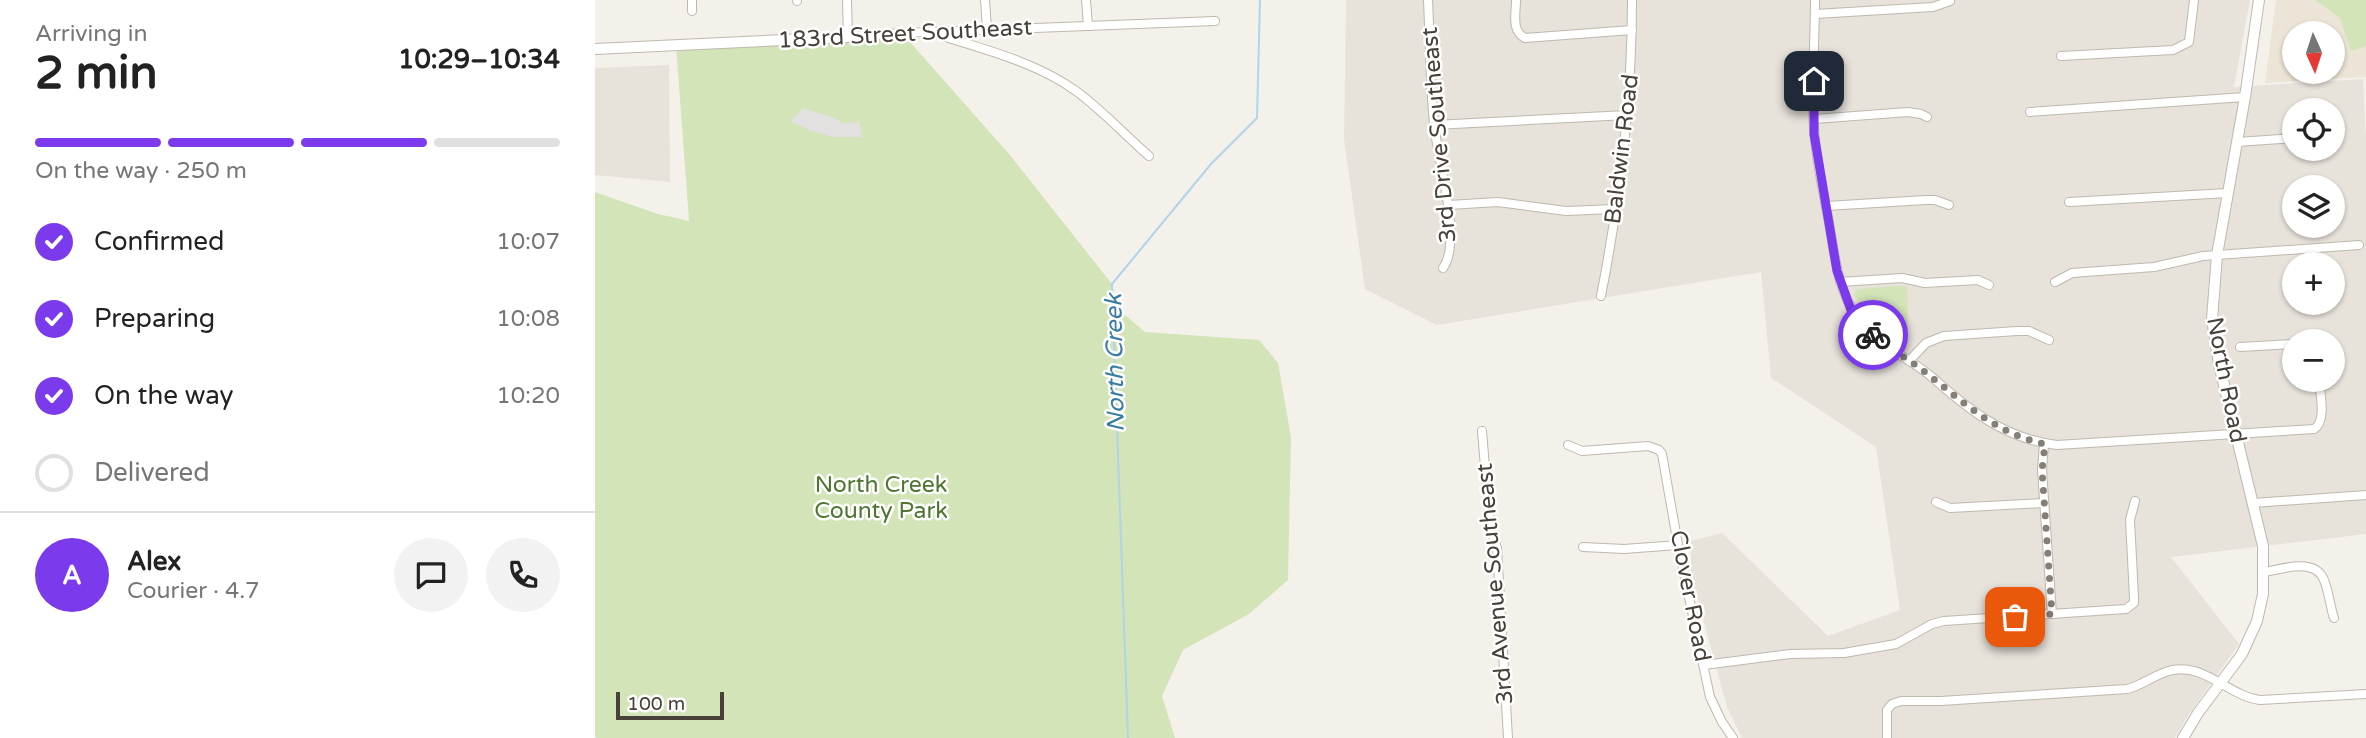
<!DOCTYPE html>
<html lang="en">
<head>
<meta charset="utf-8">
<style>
  body { margin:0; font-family:"Varela Round",sans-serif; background:#f2f2f2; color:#222; height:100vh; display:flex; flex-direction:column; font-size:26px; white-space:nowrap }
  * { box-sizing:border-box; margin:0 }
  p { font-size:23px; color:#767676 }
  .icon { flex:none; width:38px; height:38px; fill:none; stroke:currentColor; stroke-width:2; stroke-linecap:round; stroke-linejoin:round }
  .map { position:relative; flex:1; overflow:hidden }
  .sheet { display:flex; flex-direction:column; background:#fff; width:595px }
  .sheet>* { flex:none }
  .needle { width:46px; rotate:177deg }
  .fabs { position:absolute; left:1687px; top:21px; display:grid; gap:14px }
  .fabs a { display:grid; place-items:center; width:63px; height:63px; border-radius:50%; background:#fff; box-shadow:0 2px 5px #0004; font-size:35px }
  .scale { position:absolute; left:21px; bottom:18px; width:108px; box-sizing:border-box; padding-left:7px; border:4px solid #484139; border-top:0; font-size:19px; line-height:24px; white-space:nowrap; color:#484139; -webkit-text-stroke:5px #fff; paint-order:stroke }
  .pin { position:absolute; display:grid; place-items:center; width:60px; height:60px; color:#fff; margin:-30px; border-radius:14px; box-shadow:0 4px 10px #0006 }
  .courier { position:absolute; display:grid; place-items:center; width:70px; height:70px; margin:-35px; border:5px solid #7c3aed; border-radius:50%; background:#fff; color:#222; box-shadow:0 2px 9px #0007 }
  .overview em { font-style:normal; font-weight:700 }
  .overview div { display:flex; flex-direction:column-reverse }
  .overview { display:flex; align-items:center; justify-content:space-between; height:119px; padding:0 35px }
  h1 { font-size:46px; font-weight:700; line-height:52px }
  .bar { display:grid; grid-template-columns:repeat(4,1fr); gap:10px 7px; align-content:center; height:84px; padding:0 35px }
  .bar i { height:9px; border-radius:5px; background:#e0e0e0 }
  .bar .on { background:#7c3aed }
  .bar p { grid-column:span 4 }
  .line { display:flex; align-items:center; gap:18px; padding:0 35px; border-top:2px solid #e0e0e0 }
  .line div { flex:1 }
  .round { display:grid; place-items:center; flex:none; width:74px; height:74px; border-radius:37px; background:#f2f2f2 }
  ol { padding:0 35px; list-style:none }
  li { display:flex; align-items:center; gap:21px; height:77px }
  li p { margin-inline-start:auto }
  li .icon { padding:7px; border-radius:50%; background:#7c3aed; color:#fff; stroke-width:4 }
  li:last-child { color:#767676 }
  li i { width:38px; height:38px; border:4px solid #e0e0e0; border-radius:50% }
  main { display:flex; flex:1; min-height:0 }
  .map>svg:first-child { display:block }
  .residential { fill:#e7e2da; fill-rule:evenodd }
  .education { fill:#ece4d6; fill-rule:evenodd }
  .green { fill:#d3e4b8 }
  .parking { fill:#e3e1df }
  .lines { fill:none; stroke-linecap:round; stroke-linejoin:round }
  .stream { stroke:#aed5ea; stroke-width:2 }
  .minor-casing { stroke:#bfb8ae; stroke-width:10 }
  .tertiary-casing { stroke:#bfb8ae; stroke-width:12 }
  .minor { stroke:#fff; stroke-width:8 }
  .tertiary { stroke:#fff; stroke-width:10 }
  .done { stroke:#847f77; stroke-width:7; stroke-dasharray:0 12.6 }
  .route { stroke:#7c3aed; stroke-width:9 }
  .labels { text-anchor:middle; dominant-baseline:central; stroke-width:5; stroke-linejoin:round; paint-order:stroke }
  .street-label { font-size:23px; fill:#484139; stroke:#fff }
  .park-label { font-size:23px; fill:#4f7531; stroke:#fff }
  .water-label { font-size:24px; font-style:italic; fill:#3a7da2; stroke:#fff }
</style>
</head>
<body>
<main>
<section class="sheet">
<div class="overview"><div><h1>2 min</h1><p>Arriving in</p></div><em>10:29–10:34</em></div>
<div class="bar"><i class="on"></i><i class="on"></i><i class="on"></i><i></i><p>On the way · 250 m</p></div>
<ol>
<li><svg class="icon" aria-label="check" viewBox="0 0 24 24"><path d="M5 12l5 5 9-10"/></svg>Confirmed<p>10:07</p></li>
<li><svg class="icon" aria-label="check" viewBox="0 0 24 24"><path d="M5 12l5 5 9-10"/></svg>Preparing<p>10:08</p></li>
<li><svg class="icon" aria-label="check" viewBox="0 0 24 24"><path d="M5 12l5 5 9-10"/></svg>On the way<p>10:20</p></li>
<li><i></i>Delivered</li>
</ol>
<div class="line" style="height:126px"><b class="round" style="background:#7c3aed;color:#fff">A</b><div><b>Alex</b><p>Courier · 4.7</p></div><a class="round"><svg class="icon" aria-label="chat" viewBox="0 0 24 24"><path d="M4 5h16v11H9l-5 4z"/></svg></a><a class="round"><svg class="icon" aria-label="phone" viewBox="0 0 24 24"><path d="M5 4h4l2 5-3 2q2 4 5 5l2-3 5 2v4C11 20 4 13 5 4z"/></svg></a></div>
</section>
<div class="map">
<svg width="1771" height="738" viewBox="0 0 1771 738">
  <rect width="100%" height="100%" fill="#f4f1eb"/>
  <g class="residential">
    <path d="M751,0H1655L1639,87L1768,79L1771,140V534L1576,557L1644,644L1592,717L1580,738H1147L1132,707L1096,574V541L1127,533L1233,636L1305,610L1281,447L1176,378L1166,272L842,325L770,289L749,139ZM1699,110H1738V149H1699ZM1699,187H1738V226H1699ZM1699,264H1738V303H1699ZM1699,341H1738V380H1699Z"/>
    <path d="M74,65L75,182L0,175V68Z"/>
  </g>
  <path class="education" d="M1681,0H1771V77L1670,83ZM1699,33H1738V72H1699Z"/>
  <g class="green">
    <path d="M1720,0H1771V46L1756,51L1745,18Z"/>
    <path d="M307,33L414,154L517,284V304L550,332L664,340L683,363L696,437L693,580L654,614L588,650L567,696L580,738H2L0,737V192L63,214L94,221L81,45Z"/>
    <path d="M1305,286L1312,287L1313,329L1297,333L1283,324L1259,295L1262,289Z"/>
  </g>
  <path class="parking" d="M208,108L239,118L248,123L264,122L267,137H238L214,130L196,121Z"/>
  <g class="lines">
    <path class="stream" d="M533,738L517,284L616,164L662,118L665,0"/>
    <g class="minor-casing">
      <g id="minor">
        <path d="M202,0V1"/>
        <path d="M252,0L253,37L307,33L620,21"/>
        <path d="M390,0L392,29"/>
        <path d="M491,0L493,26"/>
        <path d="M833,0C835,41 835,83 839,124C842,157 868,241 848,268"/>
        <path d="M921,0C921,14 916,31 930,38L1037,30"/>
        <path d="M1220,0C1220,42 1216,86 1219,128C1221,161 1229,195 1235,228C1240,260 1244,292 1263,319C1281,345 1314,357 1338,378C1375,411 1411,439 1462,445L1719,429C1732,421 1725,394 1724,380"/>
        <path d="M97,11V0"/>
        <path d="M1220,14L1338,7L1355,1"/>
        <path d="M341,34C388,49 441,62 481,91C507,110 530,135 554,156"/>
        <path d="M1466,56L1578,50L1594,42L1599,0"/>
        <path d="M1435,112L1650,97"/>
        <path d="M1219,119L1313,112L1326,114L1332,117"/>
        <path d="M839,125L1032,115"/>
        <path d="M1642,142L1699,138"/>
        <path d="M1474,202L1633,193"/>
        <path d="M854,205L903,202L971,211L1020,209"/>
        <path d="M1231,206L1331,200H1340L1354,205"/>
        <path d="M1245,282L1307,278L1330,283L1383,280L1394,285"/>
        <path d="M1460,282L1477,273L1559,267L1608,256L1764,245"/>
        <path d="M1006,296C1025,199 1037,99 1037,0"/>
        <path d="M1645,347L1699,344"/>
        <path d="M1314,361L1331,343L1349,336L1422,331H1434L1454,340"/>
        <path d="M887,431L895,527L902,548L913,738"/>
        <path d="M1449,444L1447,470L1457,614"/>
        <path d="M973,445L987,451L1053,446L1064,450L1067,454L1083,545L1115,697L1127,722L1138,738"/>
        <path d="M1341,502L1355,508L1449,503"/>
        <path d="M1658,503L1771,495"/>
        <path d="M988,547L1029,549L1083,545"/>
        <path d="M1670,572C1686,569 1716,559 1727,576C1733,585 1735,607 1739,618"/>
        <path d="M1109,665L1195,654L1249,653L1301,644L1337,624L1349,621L1531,609L1539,603V597L1535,520L1540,501"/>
        <path d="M1292,738V710L1297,704L1306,701H1346L1532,689C1549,685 1561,673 1578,670C1611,664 1634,696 1665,700L1771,694"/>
      </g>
    </g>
    <g class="tertiary-casing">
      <g id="tertiary">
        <path d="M0,49L253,37"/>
        <path d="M1588,738L1603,713L1647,654L1662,621L1668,594V546L1624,364L1617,319L1622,255L1650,97L1664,0"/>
      </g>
    </g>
    <use href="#minor" class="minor"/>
    <use href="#tertiary" class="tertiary"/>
  </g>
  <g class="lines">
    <path class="done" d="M1278,335C1296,350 1317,361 1335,376C1372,405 1402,434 1450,444L1447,470L1457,614L1420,617"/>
    <path class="route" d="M1219,81V134L1242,271L1256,310L1272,330L1278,335"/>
  </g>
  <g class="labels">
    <g class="street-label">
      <text transform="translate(310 34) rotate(-3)">183rd Street Southeast</text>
      <text transform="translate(844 135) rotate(-95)">3rd Drive Southeast</text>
      <text transform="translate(1027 149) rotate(-83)">Baldwin Road</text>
      <text transform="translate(1631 380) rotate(79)">North Road</text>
      <text transform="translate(900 584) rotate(-95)">3rd Avenue Southeast</text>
      <text transform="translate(1095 596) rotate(79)">Clover Road</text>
    </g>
    <g class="park-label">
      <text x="286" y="485">North Creek<tspan x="286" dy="26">County Park</tspan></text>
    </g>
    <g class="water-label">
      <text transform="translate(520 363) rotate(-91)">North Creek</text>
    </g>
  </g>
</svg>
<div class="fabs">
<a><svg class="needle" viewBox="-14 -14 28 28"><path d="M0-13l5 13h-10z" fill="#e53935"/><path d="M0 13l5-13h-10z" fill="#767676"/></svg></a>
<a><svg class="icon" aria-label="locate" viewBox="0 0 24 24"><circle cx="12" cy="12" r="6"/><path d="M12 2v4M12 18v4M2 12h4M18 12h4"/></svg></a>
<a><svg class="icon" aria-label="layers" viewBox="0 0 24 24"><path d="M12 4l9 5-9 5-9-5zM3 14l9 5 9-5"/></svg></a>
<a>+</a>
<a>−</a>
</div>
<div class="scale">100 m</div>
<div class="pin" style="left:1420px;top:617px;background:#ea580c"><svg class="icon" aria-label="bag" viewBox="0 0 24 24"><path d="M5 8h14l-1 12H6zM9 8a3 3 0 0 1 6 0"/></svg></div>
<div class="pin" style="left:1219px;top:81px;background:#1f2937"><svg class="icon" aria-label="home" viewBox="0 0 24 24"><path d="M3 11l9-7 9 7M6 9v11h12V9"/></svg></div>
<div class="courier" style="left:1278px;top:335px"><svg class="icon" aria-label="bike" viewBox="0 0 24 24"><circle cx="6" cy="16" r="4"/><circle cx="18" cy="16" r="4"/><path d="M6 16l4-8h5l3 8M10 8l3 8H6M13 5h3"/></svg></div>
</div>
</main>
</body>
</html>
